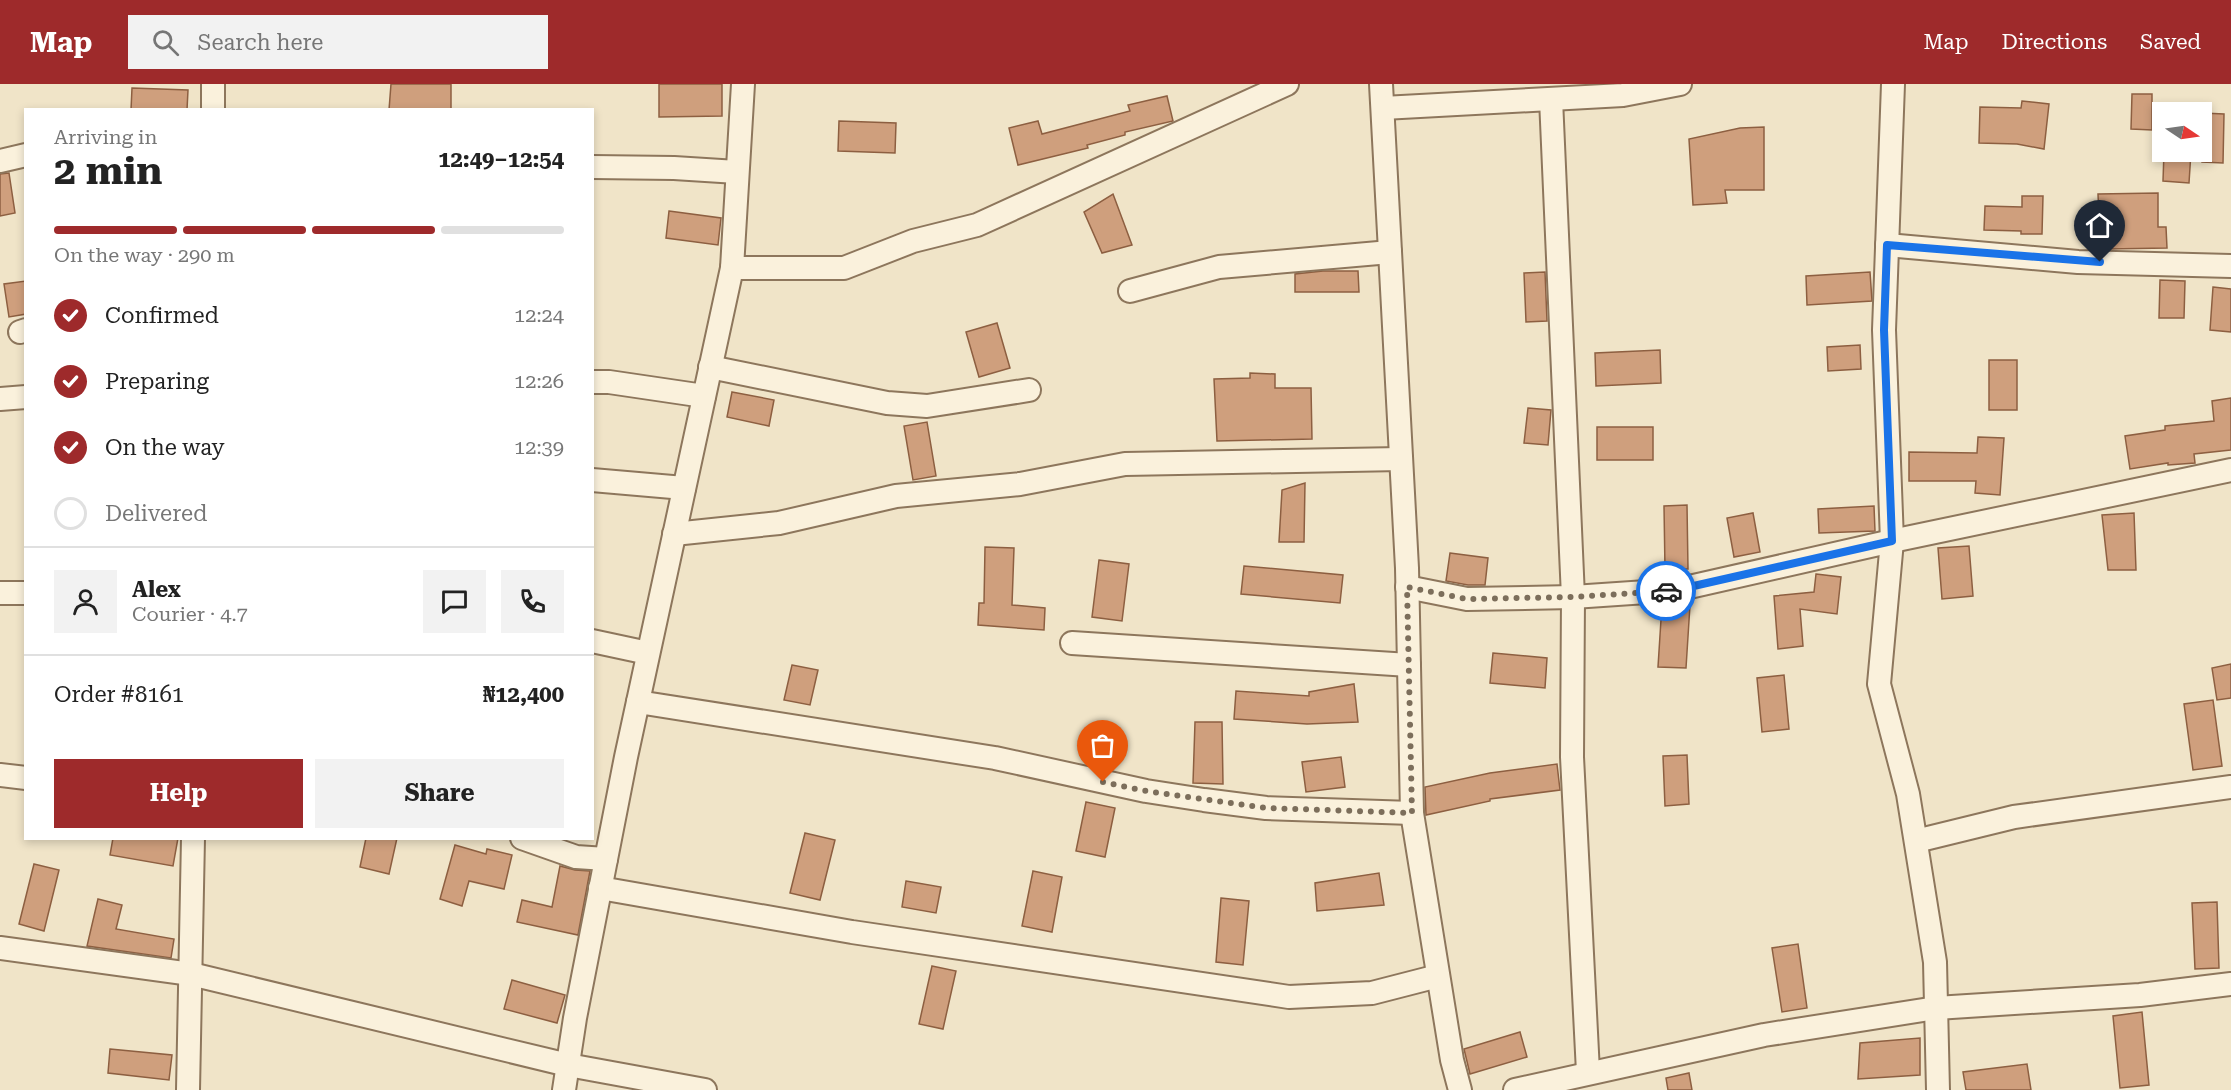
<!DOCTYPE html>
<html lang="en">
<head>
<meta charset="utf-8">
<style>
  body { margin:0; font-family:"Roboto Serif",serif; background:#f2f2f2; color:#222; height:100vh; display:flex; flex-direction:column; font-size:22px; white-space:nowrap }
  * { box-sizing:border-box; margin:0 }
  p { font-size:20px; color:#767676 }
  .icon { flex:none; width:33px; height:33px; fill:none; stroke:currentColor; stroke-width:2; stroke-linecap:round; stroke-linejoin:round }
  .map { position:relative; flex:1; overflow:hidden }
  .sheet { position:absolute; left:24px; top:24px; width:570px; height:732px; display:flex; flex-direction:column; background:#fff; border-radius:0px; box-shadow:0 3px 9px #0003 }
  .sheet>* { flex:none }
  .needle { width:39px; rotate:103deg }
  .buttons { position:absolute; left:2152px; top:18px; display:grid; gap:12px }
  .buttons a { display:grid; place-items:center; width:60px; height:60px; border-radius:0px; background:#fff; box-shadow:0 3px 9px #0003; font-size:30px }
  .pin { position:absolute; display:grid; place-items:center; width:51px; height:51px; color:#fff; margin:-62px -26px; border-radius:50% 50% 50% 0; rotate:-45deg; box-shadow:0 0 6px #0007 }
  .pin .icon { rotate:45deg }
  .courier { position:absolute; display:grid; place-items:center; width:60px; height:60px; margin:-30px; border:4px solid #1a73e8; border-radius:50%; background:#fff; color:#222; box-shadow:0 2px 8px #0007 }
  .head em { font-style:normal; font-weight:700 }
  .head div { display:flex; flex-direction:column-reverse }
  .head { display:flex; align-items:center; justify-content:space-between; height:102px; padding:0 30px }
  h1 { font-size:39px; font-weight:700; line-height:45px }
  .bar { display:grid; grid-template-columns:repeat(4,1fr); gap:9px 6px; align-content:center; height:72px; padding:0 30px }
  .bar i { height:8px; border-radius:4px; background:#e0e0e0 }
  .bar .selected { background:#9e2a2b }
  .bar p { grid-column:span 4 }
  .line { display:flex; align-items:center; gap:15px; padding:0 30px; border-top:2px solid #e0e0e0 }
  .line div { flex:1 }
  .round { display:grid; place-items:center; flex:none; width:63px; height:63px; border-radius:0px; background:#f2f2f2 }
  ol { padding:0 30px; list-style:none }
  li { display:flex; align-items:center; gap:18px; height:66px }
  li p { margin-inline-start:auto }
  li .icon { padding:6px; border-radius:50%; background:#9e2a2b; color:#fff; stroke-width:4 }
  li:last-child { color:#767676 }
  li i { width:33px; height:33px; border:3px solid #e0e0e0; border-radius:50% }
  .button { display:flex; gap:12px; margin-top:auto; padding:12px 30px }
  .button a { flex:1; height:69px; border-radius:0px; background:#9e2a2b; color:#fff; font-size:24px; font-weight:700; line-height:69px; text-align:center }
  .button a+a { background:#f2f2f2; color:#222 }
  header { display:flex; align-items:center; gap:36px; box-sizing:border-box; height:84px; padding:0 30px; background:#9e2a2b; color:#fff }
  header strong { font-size:28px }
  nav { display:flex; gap:33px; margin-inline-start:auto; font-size:21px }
  .search { width:420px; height:54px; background:#f2f2f2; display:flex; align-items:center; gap:15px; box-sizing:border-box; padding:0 21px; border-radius:0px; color:#767676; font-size:22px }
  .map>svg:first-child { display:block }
  .building { fill:#cf9f7d; stroke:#8d5f41; stroke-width:1.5 }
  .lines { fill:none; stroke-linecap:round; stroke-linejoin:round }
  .minor-casing { stroke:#8d765c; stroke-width:26 }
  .minor { stroke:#faf1dc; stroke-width:22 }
  .done { stroke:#7c6e5b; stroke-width:6; stroke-dasharray:0 10.8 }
  .route { stroke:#1a73e8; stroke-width:8 }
</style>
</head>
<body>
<header>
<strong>Map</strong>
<div class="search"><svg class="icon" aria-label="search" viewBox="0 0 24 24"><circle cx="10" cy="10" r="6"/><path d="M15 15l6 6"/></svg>Search here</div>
<nav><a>Map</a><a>Directions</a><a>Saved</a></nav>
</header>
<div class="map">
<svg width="2231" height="1006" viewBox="0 0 2231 1006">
  <rect width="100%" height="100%" fill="#f0e4c8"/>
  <g class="building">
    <path d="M391,0H451V26H389Z"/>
    <path d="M659,0H722V32L659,33Z"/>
    <path d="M132,4L188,6L187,26H131Z"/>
    <path d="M2132,10H2152V46L2131,45Z"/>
    <path d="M1167,12L1173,37L1125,48V51L1087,61L1088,64L1018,81L1009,44L1038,37L1042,50L1130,27L1128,21Z"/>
    <path d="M2022,17L2049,20L2044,65L2017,60L1979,59L1980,23L2021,24Z"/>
    <path d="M2202,29L2224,30L2223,79L2202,78Z"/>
    <path d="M839,37L896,39L895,69L838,67Z"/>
    <path d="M1764,43V106H1725L1727,119L1693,121L1689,55L1740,44Z"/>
    <path d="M2164,68H2191L2189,99L2163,97Z"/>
    <path d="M9,89L15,129L0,132V90Z"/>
    <path d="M2158,109V143H2166L2167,164L2108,165L2106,133H2099L2098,110Z"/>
    <path d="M1113,110L1132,161L1102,169L1084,128Z"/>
    <path d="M2022,112H2043L2042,150H2021V147L1984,146L1985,122L2022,123Z"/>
    <path d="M669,127L721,134L718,161L666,154Z"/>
    <path d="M1323,187H1358L1359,208H1295V190Z"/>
    <path d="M1545,188L1547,237L1526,238L1524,189Z"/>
    <path d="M1870,188L1872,217L1807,221L1806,192Z"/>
    <path d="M2160,196L2185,197L2184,234H2159Z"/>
    <path d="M26,197V230L9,233L4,200Z"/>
    <path d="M2213,203L2231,205V248L2210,246Z"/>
    <path d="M997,239L1010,284L979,293L966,248Z"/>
    <path d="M1860,261L1861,285L1828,287L1827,263Z"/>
    <path d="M1660,266L1661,299L1596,302L1595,269Z"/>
    <rect x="1989" y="276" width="28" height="50"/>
    <path d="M1250,289L1275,290V304H1311L1312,355L1217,357L1214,295L1250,294Z"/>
    <path d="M732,308L774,316L769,342L727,333Z"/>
    <path d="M2231,314V366L2194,370L2195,379L2168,381V379L2130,385L2125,352L2165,346V342L2214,337L2212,317Z"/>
    <path d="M1528,324L1551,326L1548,361L1524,359Z"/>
    <path d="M927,338L936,392L913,396L904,342Z"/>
    <rect x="1597" y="343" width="56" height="33"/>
    <path d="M1978,353L2004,354L2000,411L1975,409L1976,397H1909V368L1977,369Z"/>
    <path d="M1305,399L1304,458H1279L1282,406Z"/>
    <path d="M1687,421L1688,485H1665L1664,422Z"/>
    <path d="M1874,422L1875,447L1819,449L1818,425Z"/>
    <path d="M1753,429L1760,468L1734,473L1727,434Z"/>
    <path d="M2134,429L2136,486H2108L2102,431Z"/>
    <path d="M1969,462L1973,512L1942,515L1938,464Z"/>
    <path d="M985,463L1014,464L1012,521L1045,524L1044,546L978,541L979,519H984Z"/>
    <path d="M1450,469L1488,474L1485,501H1468L1446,497Z"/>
    <path d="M1099,476L1129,480L1122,537L1092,533Z"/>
    <path d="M1244,482L1343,491L1340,519L1241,510Z"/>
    <path d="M1816,490L1841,493L1837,530L1800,525L1803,562L1778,565L1774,512L1814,508Z"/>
    <path d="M1662,520L1690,521L1686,584L1658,583Z"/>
    <path d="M1493,569L1547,574L1545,604L1490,599Z"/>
    <path d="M2231,580V614L2217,616L2212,584Z"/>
    <path d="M792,581L818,586L810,621L784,616Z"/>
    <path d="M1784,591L1789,645L1762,648L1757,594Z"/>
    <path d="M1354,600L1358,638L1307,640L1234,635L1236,607L1309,612V608Z"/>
    <path d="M2213,616L2222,682L2193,686L2184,620Z"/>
    <path d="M1195,638H1222L1223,700L1193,699Z"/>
    <path d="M1687,671L1689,720L1665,722L1663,672Z"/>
    <path d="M1341,673L1345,703L1306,708L1302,678Z"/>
    <path d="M1557,680L1560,706L1490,715V717L1426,731L1425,703L1490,689Z"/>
    <path d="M1086,718L1115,724L1105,773L1076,767Z"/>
    <path d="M805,749L835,756L820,816L790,809Z"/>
    <path d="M113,754H178L173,782L110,771Z"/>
    <path d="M366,754H397L389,790L360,783Z"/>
    <path d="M455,761L486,770L487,765L512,771L504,805L469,797L462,822L440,815Z"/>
    <path d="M34,780L59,786L44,847L19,840Z"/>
    <path d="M560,782L575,786L590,787L578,851L517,838L522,816L552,823Z"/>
    <path d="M1033,787L1062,793L1052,848L1022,842Z"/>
    <path d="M1379,789L1384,821L1317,827L1315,799Z"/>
    <path d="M906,797L941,803L936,829L902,823Z"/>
    <path d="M1221,814L1249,817L1243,881L1216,878Z"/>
    <path d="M98,815L122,821L116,845L174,855L171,874L87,862Z"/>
    <path d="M2217,818L2219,884L2195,885L2192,819Z"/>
    <path d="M1798,860L1807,924L1782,928L1772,864Z"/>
    <path d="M932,882L956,887L943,945L919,940Z"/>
    <path d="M512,896L565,911L557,939L504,925Z"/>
    <path d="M2142,928L2149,1001L2120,1004L2113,932Z"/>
    <path d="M1520,948L1527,973L1470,990L1464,965Z"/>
    <path d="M1920,954V991L1858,995L1860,959Z"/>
    <path d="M110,965L172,971L169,996L108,989Z"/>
    <path d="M2027,980L2031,1006H1966L1963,988Z"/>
    <path d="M1689,989L1692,1006H1668L1666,994Z"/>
  </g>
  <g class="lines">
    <g class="minor-casing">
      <g id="minor">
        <path d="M213,0V26"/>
        <path d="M1381,0L1407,484L1412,729L1452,976L1460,1006"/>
        <path d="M1893,0L1884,246L1892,457L1879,600L1908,710L1935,878L1938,1006"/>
        <path d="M1551,15L1573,513L1572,673L1588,988"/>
        <path d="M1383,24L1623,11L1680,0"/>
        <path d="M0,77L26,71"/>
        <path d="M592,83L674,84L737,88"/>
        <path d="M1887,161L2078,178L2231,182"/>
        <path d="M732,184H844L913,157L977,141L1287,0"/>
        <path d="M1130,207L1219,183L1390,168"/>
        <path d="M20,248L26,246"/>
        <path d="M710,283L887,319L927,322L1029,306"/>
        <path d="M592,298H609L704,312"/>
        <path d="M0,315L26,313"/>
        <path d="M592,396L684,404"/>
        <path d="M674,450L779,439L896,412L1020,400L1125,380L1401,375"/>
        <path d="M1407,503L1467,515L1573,513L1676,506L1892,457L2231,386"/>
        <path d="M0,509H26"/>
        <path d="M592,557L648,569"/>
        <path d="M1072,559L1409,581"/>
        <path d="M638,618L995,674L1146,707L1204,716L1266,724L1412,729"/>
        <path d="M0,691L26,694"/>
        <path d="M522,754L576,773L606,775"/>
        <path d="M1916,757L2014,733L2231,703"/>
        <path d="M600,804L852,848L1289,913L1372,909L1438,892"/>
        <path d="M0,864L191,890L568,981L705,1006"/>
        <path d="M188,1006L193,754"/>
        <path d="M564,1006L575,934L626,673L732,184L743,0"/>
        <path d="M1515,1006L1764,951L1936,924L2140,911L2231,900"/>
      </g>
    </g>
    <use href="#minor" class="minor"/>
  </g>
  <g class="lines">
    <path class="done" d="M1103,698L1146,707L1266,724L1412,729L1407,503L1467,515L1573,513L1666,507"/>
    <path class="route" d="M1666,507L1676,506L1892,457L1884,246L1887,161L2100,178"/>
  </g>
</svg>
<div class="buttons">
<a><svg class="needle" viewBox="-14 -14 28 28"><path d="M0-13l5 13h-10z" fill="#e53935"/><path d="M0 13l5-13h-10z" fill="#767676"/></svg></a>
</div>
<div class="pin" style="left:1103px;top:698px;background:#ea580c"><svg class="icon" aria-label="bag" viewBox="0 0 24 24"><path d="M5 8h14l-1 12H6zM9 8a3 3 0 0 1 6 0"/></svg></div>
<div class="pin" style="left:2100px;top:178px;background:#1f2937"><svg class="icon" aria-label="home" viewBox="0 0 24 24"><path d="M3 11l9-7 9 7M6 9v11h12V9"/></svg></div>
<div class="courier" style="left:1666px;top:507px"><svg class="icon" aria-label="car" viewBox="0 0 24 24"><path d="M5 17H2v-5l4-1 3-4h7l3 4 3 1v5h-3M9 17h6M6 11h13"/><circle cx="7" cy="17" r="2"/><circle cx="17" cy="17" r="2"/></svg></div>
<section class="sheet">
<div class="head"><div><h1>2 min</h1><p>Arriving in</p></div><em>12:49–12:54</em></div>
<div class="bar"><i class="selected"></i><i class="selected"></i><i class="selected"></i><i></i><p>On the way · 290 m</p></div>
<ol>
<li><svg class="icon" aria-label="check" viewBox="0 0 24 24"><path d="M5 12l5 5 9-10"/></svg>Confirmed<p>12:24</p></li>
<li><svg class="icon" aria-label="check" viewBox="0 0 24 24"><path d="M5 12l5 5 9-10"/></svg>Preparing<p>12:26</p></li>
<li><svg class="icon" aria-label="check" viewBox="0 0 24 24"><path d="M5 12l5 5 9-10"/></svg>On the way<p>12:39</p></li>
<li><i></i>Delivered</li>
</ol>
<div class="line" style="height:108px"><a class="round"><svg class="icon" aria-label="person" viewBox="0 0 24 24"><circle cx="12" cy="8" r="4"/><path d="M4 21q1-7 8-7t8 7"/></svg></a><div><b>Alex</b><p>Courier · 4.7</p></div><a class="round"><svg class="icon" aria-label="chat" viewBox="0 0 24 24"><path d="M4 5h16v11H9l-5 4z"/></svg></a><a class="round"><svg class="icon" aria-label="phone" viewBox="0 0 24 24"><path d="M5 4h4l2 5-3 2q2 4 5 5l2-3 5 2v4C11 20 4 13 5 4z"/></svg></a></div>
<div class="line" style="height:78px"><div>Order #8161</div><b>₦12,400</b></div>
<div class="button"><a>Help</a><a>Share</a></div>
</section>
</div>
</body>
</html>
